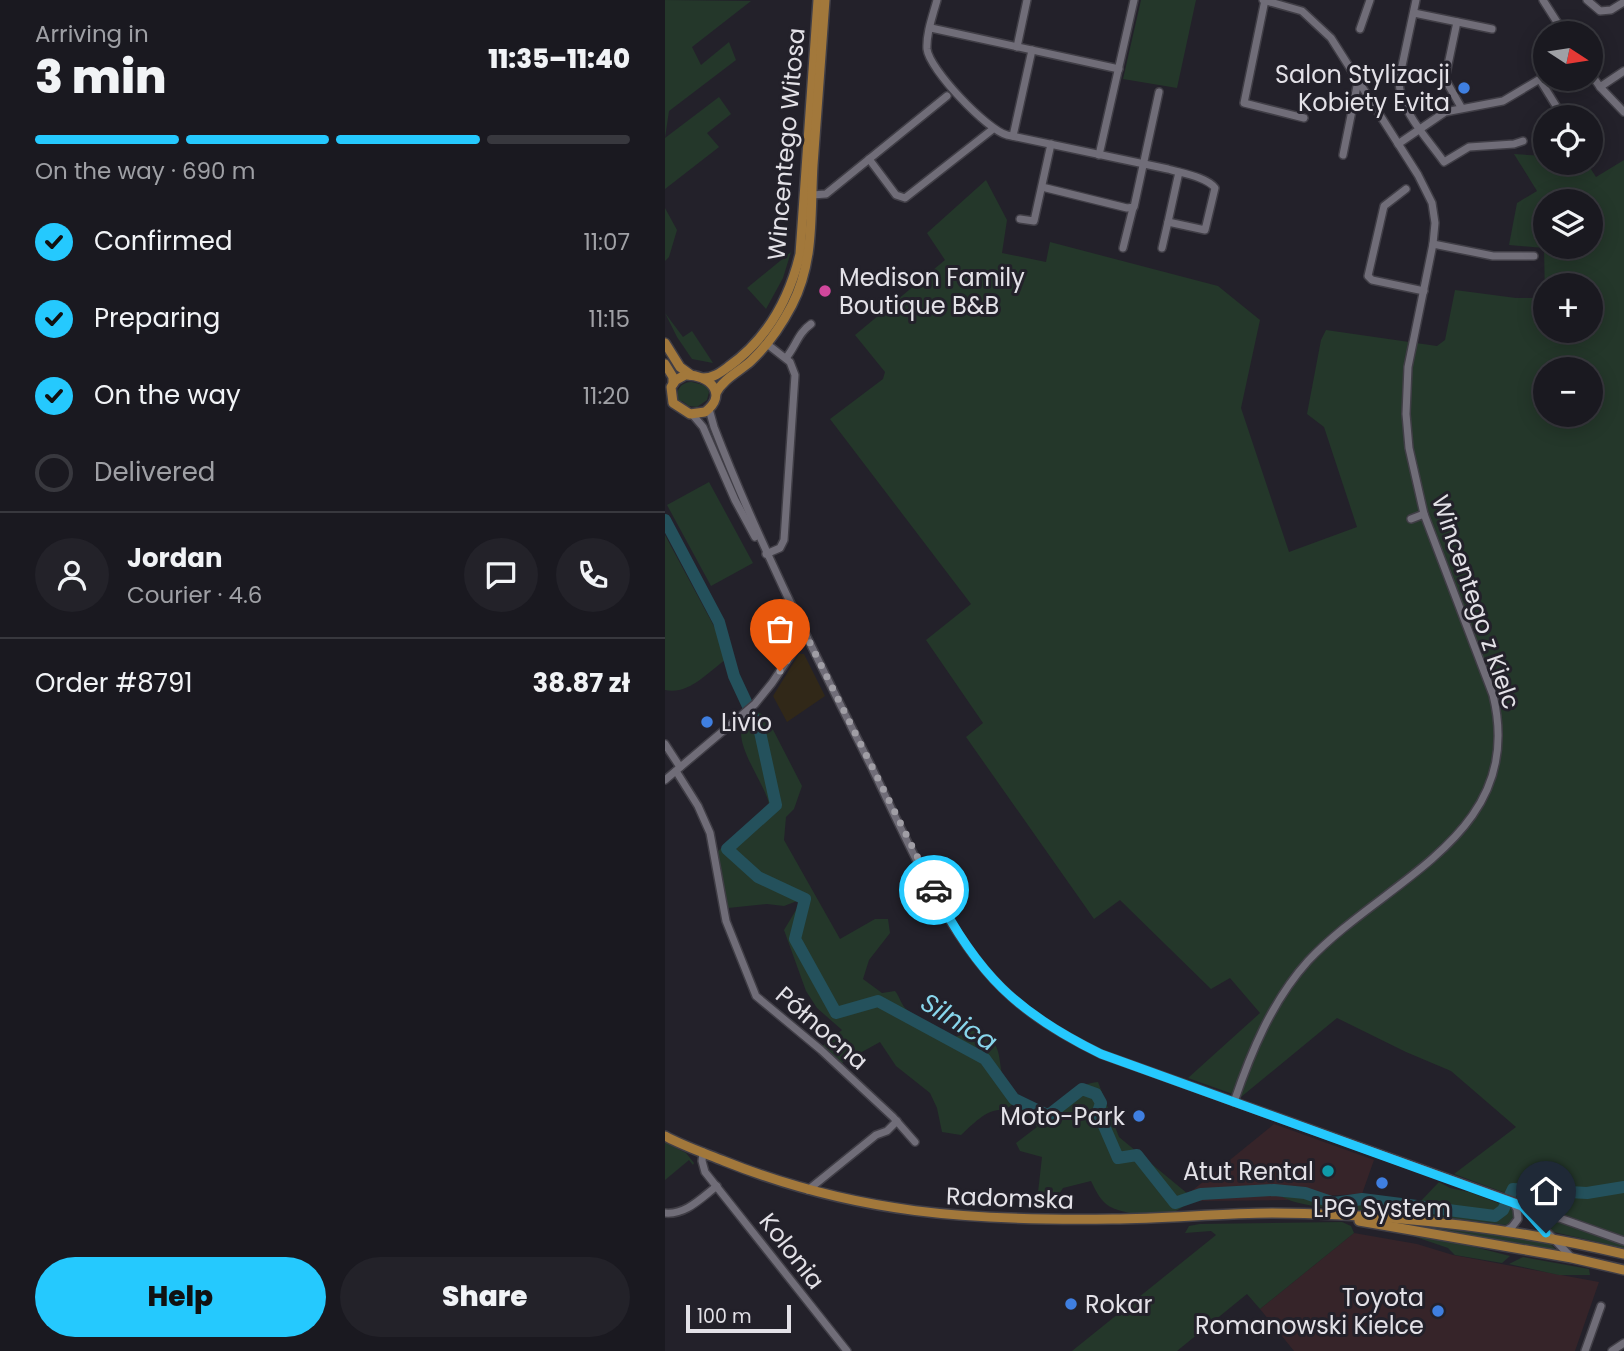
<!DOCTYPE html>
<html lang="en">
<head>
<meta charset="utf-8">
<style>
  body { margin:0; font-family:Poppins,sans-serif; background:#232229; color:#f1f3f6; height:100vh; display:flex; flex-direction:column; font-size:26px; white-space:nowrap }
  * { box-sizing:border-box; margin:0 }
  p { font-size:23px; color:#9fa0a5 }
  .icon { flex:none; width:38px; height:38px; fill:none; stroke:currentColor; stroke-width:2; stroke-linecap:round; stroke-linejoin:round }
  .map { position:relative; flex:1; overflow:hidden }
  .drawer { display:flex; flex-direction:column; background:#1a1920; width:665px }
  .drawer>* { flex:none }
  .needle { width:46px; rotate:102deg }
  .tools { position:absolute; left:868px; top:21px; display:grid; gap:14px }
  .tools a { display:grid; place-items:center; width:70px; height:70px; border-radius:50%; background:#1a1920; box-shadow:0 4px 18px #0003,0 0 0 2px #38383e; font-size:35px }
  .scale { position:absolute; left:21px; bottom:18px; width:105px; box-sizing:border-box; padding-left:7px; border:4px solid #e3e1e7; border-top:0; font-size:19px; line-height:24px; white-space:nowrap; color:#e3e1e7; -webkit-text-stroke:5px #23212a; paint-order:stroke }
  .pin { position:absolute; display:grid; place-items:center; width:60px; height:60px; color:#fff; margin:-72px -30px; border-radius:50% 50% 50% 0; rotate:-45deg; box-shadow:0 0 7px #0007 }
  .pin .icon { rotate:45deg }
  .courier { position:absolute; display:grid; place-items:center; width:70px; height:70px; margin:-35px; border:5px solid #25c9fe; border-radius:50%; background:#fff; color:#222; box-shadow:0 2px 9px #0007 }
  .head em { font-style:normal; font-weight:800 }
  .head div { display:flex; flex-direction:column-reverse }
  .head { display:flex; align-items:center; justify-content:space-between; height:119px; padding:0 35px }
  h1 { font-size:46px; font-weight:800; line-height:52px }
  .bar { display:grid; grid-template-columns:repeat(4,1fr); gap:10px 7px; align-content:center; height:84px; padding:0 35px }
  .bar i { height:9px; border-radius:5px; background:#38383e }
  .bar .on { background:#25c9fe }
  .bar p { grid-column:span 4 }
  .line { display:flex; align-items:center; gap:18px; padding:0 35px; border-top:2px solid #38383e }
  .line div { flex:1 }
  .round { display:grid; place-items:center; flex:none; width:74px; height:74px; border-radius:37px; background:#232229 }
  ol { padding:0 35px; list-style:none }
  li { display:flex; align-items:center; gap:21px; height:77px }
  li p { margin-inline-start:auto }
  li .icon { padding:7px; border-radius:50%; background:#25c9fe; color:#111; stroke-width:4 }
  li:last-child { color:#9fa0a5 }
  li i { width:38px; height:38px; border:4px solid #38383e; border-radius:50% }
  .cta { display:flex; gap:14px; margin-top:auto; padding:14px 35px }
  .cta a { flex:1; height:80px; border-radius:42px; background:#25c9fe; color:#111; font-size:28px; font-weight:800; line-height:80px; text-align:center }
  .cta a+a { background:#232229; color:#f1f3f6 }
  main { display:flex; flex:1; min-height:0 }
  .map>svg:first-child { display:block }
  .commercial { fill:#362429 }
  .education { fill:#312818 }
  .green { fill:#24372a; fill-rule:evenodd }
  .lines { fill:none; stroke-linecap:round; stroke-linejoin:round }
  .river { stroke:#24515c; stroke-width:12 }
  .minor-casing { stroke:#403e46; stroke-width:10 }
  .major-casing { stroke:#403e46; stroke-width:12 }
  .minor { stroke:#706d78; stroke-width:7 }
  .major { stroke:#a2783b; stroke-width:9 }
  .done { stroke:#a09ea5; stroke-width:7; stroke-dasharray:0 12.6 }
  .route { stroke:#25c9fe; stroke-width:9 }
  .shop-dot { fill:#3f7fe0; stroke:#23212a; stroke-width:2.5 }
  .hotel-dot { fill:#d1479c; stroke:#23212a; stroke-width:2.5 }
  .culture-dot { fill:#0f9aa8; stroke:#23212a; stroke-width:2.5 }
  .labels { text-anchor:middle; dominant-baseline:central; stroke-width:6; stroke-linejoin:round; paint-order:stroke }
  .poi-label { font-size:24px; fill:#e3e1e7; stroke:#23212a; text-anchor:end }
  .street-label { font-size:24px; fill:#e3e1e7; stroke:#23212a }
  .water-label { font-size:26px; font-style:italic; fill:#88d6ec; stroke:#23212a }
</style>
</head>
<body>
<main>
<section class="drawer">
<div class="head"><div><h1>3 min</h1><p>Arriving in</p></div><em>11:35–11:40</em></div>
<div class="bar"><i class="on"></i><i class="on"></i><i class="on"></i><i></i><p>On the way · 690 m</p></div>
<ol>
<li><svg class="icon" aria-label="check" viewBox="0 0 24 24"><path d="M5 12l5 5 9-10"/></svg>Confirmed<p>11:07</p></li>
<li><svg class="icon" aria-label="check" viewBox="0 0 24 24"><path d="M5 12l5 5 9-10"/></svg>Preparing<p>11:15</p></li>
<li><svg class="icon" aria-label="check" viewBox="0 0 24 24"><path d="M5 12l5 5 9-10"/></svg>On the way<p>11:20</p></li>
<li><i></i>Delivered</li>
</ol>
<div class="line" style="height:126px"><a class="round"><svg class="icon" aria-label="person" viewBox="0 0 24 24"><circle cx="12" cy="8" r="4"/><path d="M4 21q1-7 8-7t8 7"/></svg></a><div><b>Jordan</b><p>Courier · 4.6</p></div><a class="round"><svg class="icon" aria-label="chat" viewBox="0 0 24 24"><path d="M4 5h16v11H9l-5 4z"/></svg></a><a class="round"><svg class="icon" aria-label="phone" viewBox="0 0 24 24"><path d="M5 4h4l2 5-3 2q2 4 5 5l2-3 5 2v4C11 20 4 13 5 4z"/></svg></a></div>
<div class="line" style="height:91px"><div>Order #8791</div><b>38.87 zł</b></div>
<div class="cta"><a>Help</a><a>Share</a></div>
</section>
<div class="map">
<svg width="959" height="1351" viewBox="0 0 959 1351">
  <rect width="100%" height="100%" fill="#23212a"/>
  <g class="commercial">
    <path d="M609,1124L709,1160L697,1194L655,1196L622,1200L525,1201L523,1194Z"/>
    <path d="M689,1233L752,1244L788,1255L934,1282L910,1351H629L595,1309Z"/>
  </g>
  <path class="education" d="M134,654H139L160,696L122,722L108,696Z"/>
  <g class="green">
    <path d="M0,0L86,1L27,47L36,65L64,42L71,60L4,111L0,138L54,97L66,114L42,133L54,147L0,189Z"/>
    <path d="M476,0H531L512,88L458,79Z"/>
    <path d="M849,154L880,156V163H922L931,177L959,160V1237L789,1174L851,1127L786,1071L741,1052L672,1018L576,1097L523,1078L595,1013L565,978L546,989L455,900L429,919L301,737L318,723L261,640L306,604L165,419L218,379L220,372L190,335L280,260L262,233L321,180L342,220L337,253L381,262L385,242L553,286L595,320L576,408L624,552L692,527L659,427L642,414L656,340L661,330L772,346L780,340L790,290L851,298H880V331H926V285H880V297L879,248L844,245L852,203L872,191ZM880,201H926V247H880ZM880,369H926V415H880Z"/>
    <path d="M0,208L12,230L4,257L0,261Z"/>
    <path d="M126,252L118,278L101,309L82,288Z"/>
    <path d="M0,313L18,337L27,331L48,363L27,359L12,337Z"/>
    <path d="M27,382L42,386L44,392L42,400L32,407L24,406L17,401H13C10,390 16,382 27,382Z"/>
    <path d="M44,482L88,563L46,586L2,505Z"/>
    <path d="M0,535L51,630L60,660C42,673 24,695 0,690Z"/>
    <path d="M92,712L101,716L137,786L129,809L121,817L119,840L175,939L210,919H223L225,933L204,960L198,979L217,993L230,991C235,997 236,1005 242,1010C253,1023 273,1031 287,1039L308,1028C349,1044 324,1069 349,1096C356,1105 374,1108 385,1113C398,1096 412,1084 433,1082L454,1137L523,1194L525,1201C520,1204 516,1209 511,1211C496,1218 454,1215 441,1204C434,1198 430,1189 426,1181L398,1188L386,1207L371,1210L377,1157L355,1151L351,1143L372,1127L363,1116L348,1104L340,1110C323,1107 308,1124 296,1135L277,1132L272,1108L265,1093L231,1066L215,1042L175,1064L155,1048L177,1030L152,1008L141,991L119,930L134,905L132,901L119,906L102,904L63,908L52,852L104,804C100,783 66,742 79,722C82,718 88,715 92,712Z"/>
    <path d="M0,1142L21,1153L29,1163L28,1165L24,1160L0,1180Z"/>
    <path d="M774,1182L785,1188L804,1192L846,1208L849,1213L847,1221L841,1225C810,1221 779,1217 748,1214C721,1211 625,1212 610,1191H633L665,1198L699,1197L755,1202Z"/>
    <path d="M867,1212L959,1244V1248L884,1231Z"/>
    <path d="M677,1222L686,1226L689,1233L595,1309L582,1294L512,1351H407L551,1235L546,1231L520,1233L524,1226L535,1224Z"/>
    <path d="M744,1224L870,1240L884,1243L893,1251Z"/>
    <path d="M739,1233L786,1241L845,1256L837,1263L790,1255L783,1248Z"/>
    <path d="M858,1257L924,1269L925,1275H894L844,1264Z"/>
  </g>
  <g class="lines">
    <path class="river" d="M0,520L54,622L69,676L95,732L111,805L62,849L93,877L140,899L130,939L171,1013L213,1001L320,1059L349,1099L380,1114H385L417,1089L431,1094L436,1103L433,1112L453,1158L472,1155L510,1203L536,1194L609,1190L640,1193L669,1203L697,1199L830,1216L838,1210L848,1189L922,1193L959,1187"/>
    <g class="minor-casing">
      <g id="minor">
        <path d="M272,0C268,15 261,33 262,49C264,69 322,130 342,135L503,169C516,173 542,177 550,188L540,230L503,222L514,172"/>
        <path d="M600,0L579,103L639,118"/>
        <path d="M751,0L734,80C734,110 763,139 779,162L804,147L849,144L858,141"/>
        <path d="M878,0L899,33"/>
        <path d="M922,0L935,11L946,10L959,2"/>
        <path d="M749,13L827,29"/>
        <path d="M792,22L780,79L796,107"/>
        <path d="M266,28L454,69"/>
        <path d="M695,29L705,0"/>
        <path d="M352,47L362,0"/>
        <path d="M926,74L935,87L959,71"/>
        <path d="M875,80L898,117"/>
        <path d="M935,87L959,112"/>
        <path d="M348,136L367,50"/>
        <path d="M733,144L780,112L838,101L880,76"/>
        <path d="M434,155L469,0"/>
        <path d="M678,155L693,81"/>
        <path d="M204,159L231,195L240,198L328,129"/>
        <path d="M377,187L462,208L469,207L494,92"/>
        <path d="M741,189L719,206L703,276L707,280L759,291"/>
        <path d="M147,195L161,194L282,96"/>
        <path d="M355,219L369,221L386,144"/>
        <path d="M768,244L828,256H869"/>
        <path d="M458,248L468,208"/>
        <path d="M497,248L503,222"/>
        <path d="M121,358C131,346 133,333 146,324"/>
        <path d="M44,409L49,427C94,544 151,656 207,768C239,834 274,916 321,971C353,1009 393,1033 436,1054L959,1241"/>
        <path d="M27,414L38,427L70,500L90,537"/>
        <path d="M746,519L759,514"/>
        <path d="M101,554L115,548L119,540L130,375L125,362L102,344"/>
        <path d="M0,744L15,767"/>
        <path d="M11,771L33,806L45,833L61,921L91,996L156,1050L228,1117L250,1142"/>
        <path d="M0,780L90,704L107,683L134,643L142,637"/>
        <path d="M569,1102C586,1052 607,1001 643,961C721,878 862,835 828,695L759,514L744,448L741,414L743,367L768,244L770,223L767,203L753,175L666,38L637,11L598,0"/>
        <path d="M38,1152L37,1161L40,1172L182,1351"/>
        <path d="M143,1190L211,1135L222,1131L232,1121"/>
        <path d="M858,1207L907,1258"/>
        <path d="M0,1213C21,1215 36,1198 52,1186"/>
        <path d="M840,1231L847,1227L853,1219L852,1209L848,1203"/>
        <path d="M920,1351L936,1306"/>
        <path d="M947,1351L959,1343"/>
      </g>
    </g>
    <g class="major-casing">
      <g id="major">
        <path d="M0,343L15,367L26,375"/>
        <path d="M0,364L8,377V384"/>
        <path d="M20,375C44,374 64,394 40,412L25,414L8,403L6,387L11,380Z"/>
        <path d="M38,378C48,378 55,373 63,367C101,340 124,300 135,254L153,0"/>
        <path d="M51,393C58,379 75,371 86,361C103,345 116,326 127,305C150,260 145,214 148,165C152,110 156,55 160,0"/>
        <path d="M0,1136C18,1146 39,1153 59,1161C191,1214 307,1221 448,1219C501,1219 554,1213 607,1213C725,1214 844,1227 959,1254"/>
        <path d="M694,1221L907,1258L959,1270"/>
      </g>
    </g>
    <use href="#minor" class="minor"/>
    <use href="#major" class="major"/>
  </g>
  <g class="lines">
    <path class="done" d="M115,671L134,643L142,637L269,890"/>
    <path class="route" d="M269,890C312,974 352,1013 436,1054L857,1206L881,1233"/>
  </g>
  <g class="shop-dot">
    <circle cx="799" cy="88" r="7"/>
    <circle cx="42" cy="722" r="7"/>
    <circle cx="474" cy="1116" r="7"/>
    <circle cx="717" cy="1183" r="7"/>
    <circle cx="406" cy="1304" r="7"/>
    <circle cx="773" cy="1311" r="7"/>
  </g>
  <circle class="hotel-dot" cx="160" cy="291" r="7"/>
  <circle class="culture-dot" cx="663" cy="1171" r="7"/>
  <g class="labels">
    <g class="poi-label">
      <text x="785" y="74">Salon Stylizacji<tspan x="785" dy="28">Kobiety Evita</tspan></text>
      <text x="174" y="277" text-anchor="start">Medison Family<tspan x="174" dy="28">Boutique B&amp;B</tspan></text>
      <text x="56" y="722" text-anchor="start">Livio</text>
      <text x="460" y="1116">Moto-Park</text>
      <text x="649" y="1171">Atut Rental</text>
      <text x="717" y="1208" text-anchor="middle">LPG System</text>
      <text x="759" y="1297">Toyota<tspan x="759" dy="28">Romanowski Kielce</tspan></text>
      <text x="420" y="1304" text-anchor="start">Rokar</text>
    </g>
    <g class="street-label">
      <text transform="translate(121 144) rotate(-85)">Wincentego Witosa</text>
      <text transform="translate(811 602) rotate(71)">Wincentego z Kielc</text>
      <text transform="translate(157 1028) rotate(41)">Północna</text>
      <text transform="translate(345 1198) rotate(2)">Radomska</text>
      <text transform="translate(127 1251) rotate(52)">Kolonia</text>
    </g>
    <g class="water-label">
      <text transform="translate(294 1022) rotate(32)">Silnica</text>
    </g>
  </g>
</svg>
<div class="tools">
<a><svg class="needle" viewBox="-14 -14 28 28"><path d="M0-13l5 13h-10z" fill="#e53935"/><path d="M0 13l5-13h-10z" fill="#9fa0a5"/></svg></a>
<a><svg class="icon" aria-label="locate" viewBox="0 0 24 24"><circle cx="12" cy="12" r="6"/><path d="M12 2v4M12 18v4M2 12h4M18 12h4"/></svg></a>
<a><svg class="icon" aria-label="layers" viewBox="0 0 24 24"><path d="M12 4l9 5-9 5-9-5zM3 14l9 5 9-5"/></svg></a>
<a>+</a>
<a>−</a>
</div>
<div class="scale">100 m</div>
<div class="pin" style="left:115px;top:671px;background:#ea580c"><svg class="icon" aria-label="bag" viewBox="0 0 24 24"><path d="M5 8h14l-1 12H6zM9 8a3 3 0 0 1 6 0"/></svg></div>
<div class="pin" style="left:881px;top:1233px;background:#1f2937"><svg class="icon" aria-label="home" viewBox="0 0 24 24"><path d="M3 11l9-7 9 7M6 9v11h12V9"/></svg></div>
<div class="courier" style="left:269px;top:890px"><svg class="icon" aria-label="car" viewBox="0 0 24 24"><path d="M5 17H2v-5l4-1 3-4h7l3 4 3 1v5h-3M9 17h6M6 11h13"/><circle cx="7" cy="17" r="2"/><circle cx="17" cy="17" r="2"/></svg></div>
</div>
</main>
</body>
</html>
